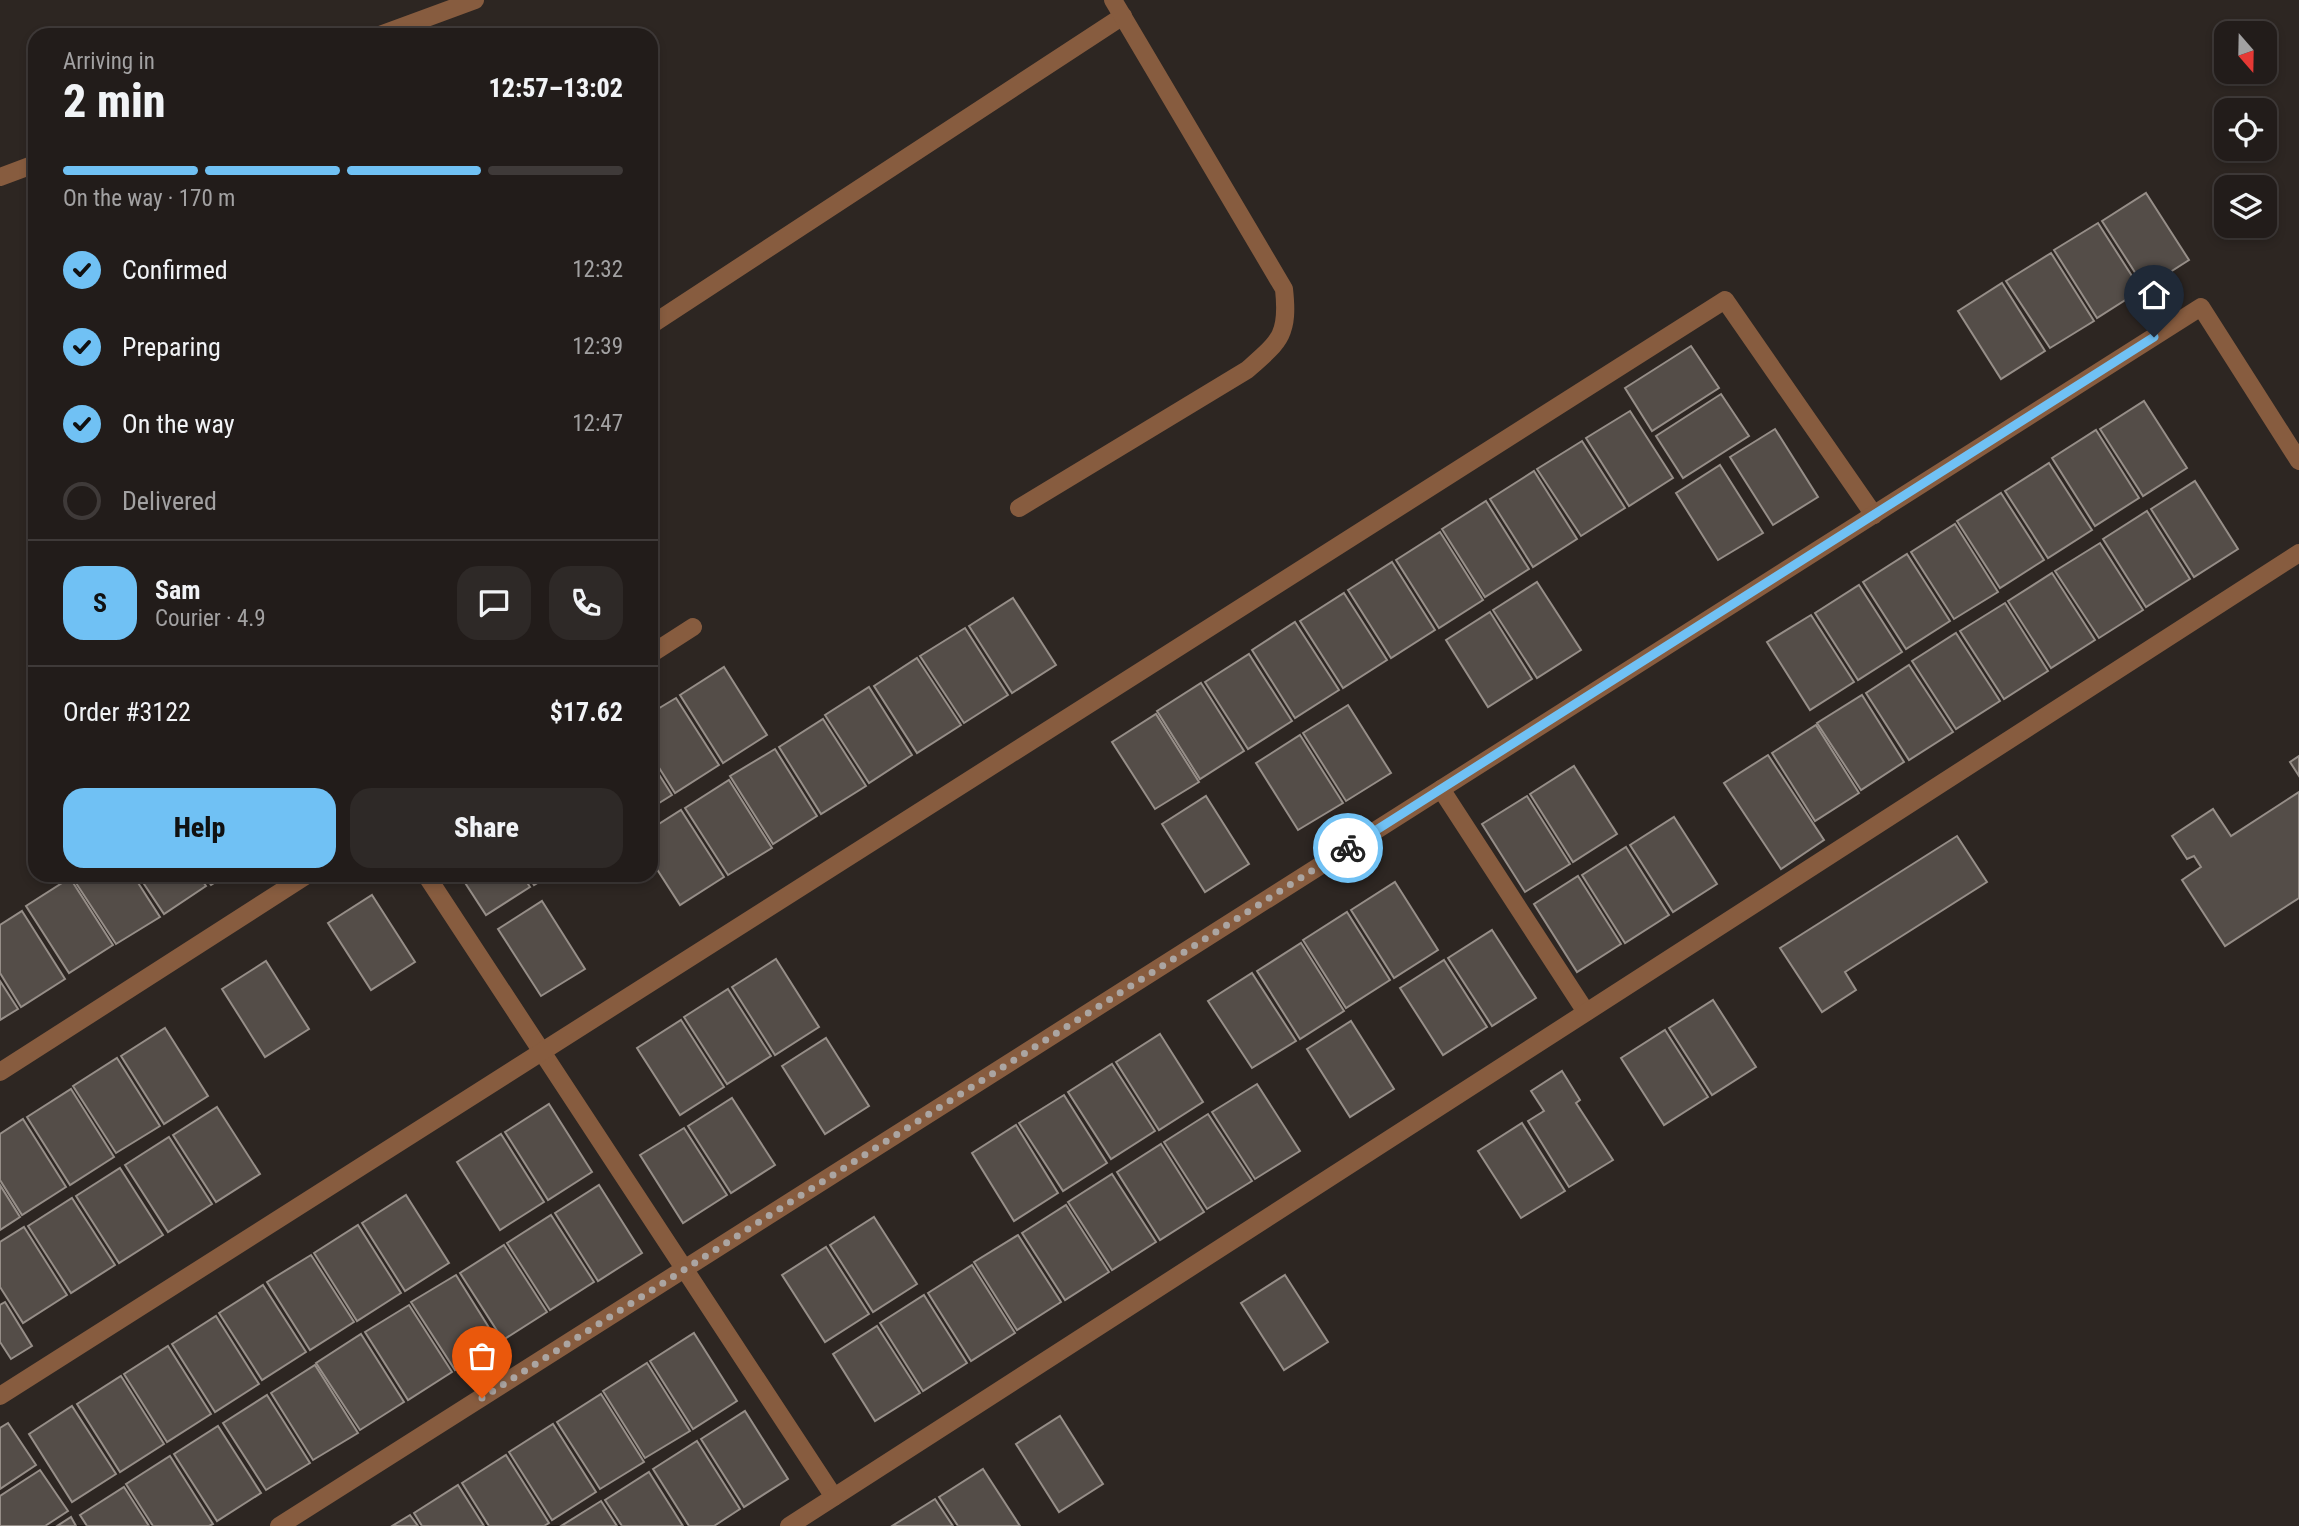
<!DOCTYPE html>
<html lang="en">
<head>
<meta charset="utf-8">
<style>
  body { margin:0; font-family:"Roboto Condensed",sans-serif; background:#2e2927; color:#f1f3f6; height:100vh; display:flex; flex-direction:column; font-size:26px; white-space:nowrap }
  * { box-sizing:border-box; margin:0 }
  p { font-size:23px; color:#a2a1a2 }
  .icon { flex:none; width:38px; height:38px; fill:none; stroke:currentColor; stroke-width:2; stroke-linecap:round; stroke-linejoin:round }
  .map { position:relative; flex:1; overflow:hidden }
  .sheet { position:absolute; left:28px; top:28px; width:630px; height:854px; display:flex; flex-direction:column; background:#221c1a; border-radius:21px; box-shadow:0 4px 10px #0003,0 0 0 2px #3f3a39 }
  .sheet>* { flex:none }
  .needle { width:46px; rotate:160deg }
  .tools { position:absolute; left:2214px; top:21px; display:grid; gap:14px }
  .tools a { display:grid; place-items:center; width:63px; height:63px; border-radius:14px; background:#221c1a; box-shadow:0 4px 10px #0003,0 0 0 2px #3f3a39; font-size:35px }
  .pin { position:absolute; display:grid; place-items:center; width:60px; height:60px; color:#fff; margin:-72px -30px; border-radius:50% 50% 50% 0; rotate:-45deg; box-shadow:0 0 7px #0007 }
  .pin .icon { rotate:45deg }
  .courier { position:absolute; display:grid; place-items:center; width:70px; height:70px; margin:-35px; border:5px solid #70c1f4; border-radius:50%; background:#fff; color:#222; box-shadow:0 2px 9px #0007 }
  .summary em { font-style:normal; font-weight:800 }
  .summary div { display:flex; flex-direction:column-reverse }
  .summary { display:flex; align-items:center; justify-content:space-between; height:119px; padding:0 35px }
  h1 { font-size:46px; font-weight:800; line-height:52px }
  .bar { display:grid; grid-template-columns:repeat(4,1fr); gap:10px 7px; align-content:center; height:84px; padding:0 35px }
  .bar i { height:9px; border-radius:5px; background:#3f3a39 }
  .bar .active { background:#70c1f4 }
  .bar p { grid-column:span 4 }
  .line { display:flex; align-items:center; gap:18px; padding:0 35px; border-top:2px solid #3f3a39 }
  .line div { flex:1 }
  .round { display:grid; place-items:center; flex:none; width:74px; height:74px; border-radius:21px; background:#2e2927 }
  ol { padding:0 35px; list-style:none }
  li { display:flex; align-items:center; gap:21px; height:77px }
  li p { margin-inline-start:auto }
  li .icon { padding:7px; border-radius:50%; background:#70c1f4; color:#111; stroke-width:4 }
  li:last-child { color:#a2a1a2 }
  li i { width:38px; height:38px; border:4px solid #3f3a39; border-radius:50% }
  .action { display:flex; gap:14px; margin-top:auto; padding:14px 35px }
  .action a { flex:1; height:80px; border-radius:21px; background:#70c1f4; color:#111; font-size:28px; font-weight:800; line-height:80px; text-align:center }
  .action a+a { background:#2e2927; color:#f1f3f6 }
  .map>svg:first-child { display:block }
  .building { fill:#544d48; stroke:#968e88; stroke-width:2 }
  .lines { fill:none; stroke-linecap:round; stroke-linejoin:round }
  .service { stroke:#875c3f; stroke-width:18 }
  .minor { stroke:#875c3f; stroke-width:18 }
  .done { stroke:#aba5a2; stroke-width:7; stroke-dasharray:0 12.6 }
  .route { stroke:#70c1f4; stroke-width:9 }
</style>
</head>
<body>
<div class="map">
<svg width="2299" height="1526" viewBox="0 0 2299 1526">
  <rect width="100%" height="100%" fill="#2d2622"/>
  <g class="building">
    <path d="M2146,193L2189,260L2145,288L2102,221Z"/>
    <path d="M2098,223L2141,290L2097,318L2054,250Z"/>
    <path d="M2051,253L2094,321L2050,348L2006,281Z"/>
    <path d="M2002,283L2045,351L2001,379L1958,311Z"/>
    <path d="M1691,346L1719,388L1652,431L1625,388Z"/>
    <path d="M1721,394L1749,436L1683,478L1656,436Z"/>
    <path d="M2144,401L2187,468L2143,496L2100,429Z"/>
    <path d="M1630,411L1673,478L1629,506L1586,438Z"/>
    <path d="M1775,429L1818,497L1773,525L1730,457Z"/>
    <path d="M2096,430L2139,498L2095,526L2052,458Z"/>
    <path d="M1582,441L1625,508L1581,536L1537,469Z"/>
    <path d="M2049,463L2092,530L2048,558L2005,491Z"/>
    <path d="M1720,465L1763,533L1718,560L1676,493Z"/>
    <path d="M1534,471L1577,539L1533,567L1490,499Z"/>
    <path d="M2195,481L2238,549L2194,577L2151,509Z"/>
    <path d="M2001,493L2044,560L2000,588L1957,521Z"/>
    <path d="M1486,501L1529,569L1485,597L1442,529Z"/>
    <path d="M2147,511L2190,579L2146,607L2103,539Z"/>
    <path d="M1955,524L1998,592L1954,619L1911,552Z"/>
    <path d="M1440,532L1483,600L1439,628L1396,560Z"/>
    <path d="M2100,543L2143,610L2099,638L2055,571Z"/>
    <path d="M1907,554L1950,621L1906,649L1863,582Z"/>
    <path d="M1392,562L1435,630L1391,658L1348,590Z"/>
    <path d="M2052,573L2095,640L2051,668L2008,601Z"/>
    <path d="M1537,582L1581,650L1537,678L1493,610Z"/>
    <path d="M1859,585L1902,652L1858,680L1815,613Z"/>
    <path d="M1344,593L1387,660L1343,688L1300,621Z"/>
    <path d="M1013,598L1056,665L1012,693L969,626Z"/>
    <path d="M2005,603L2048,671L2004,699L1960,631Z"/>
    <path d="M1490,612L1532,679L1488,707L1446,640Z"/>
    <path d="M1811,615L1854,682L1810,710L1767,642Z"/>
    <path d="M1295,622L1339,690L1295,718L1252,650Z"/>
    <path d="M965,628L1008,695L964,723L920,656Z"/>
    <path d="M1956,633L2000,701L1956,729L1912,661Z"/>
    <path d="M1249,654L1292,721L1248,749L1205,682Z"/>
    <path d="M917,658L961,725L917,753L874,686Z"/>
    <path d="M1909,665L1953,732L1909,760L1866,693Z"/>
    <path d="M724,667L767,735L723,763L680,695Z"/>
    <path d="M1201,683L1244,751L1200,779L1157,711Z"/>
    <path d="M869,687L912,755L869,783L825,715Z"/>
    <path d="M1862,695L1904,762L1861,790L1817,723Z"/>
    <path d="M676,698L719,765L675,793L651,755V713Z"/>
    <path d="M1348,705L1391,773L1346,801L1303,733Z"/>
    <path d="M1156,714L1199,782L1155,809L1112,742Z"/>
    <path d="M823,719L866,786L821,814L779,747Z"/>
    <path d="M1816,725L1859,793L1815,821L1772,753Z"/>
    <path d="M1300,735L1343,803L1298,830L1256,763Z"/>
    <path d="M775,749L817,816L773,844L730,776Z"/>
    <path d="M1768,755L1824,840L1781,869L1724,783Z"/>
    <path d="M2299,756V776L2290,762Z"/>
    <path d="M651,762L672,795L651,808Z"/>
    <path d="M1574,766L1617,834L1573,862L1530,794Z"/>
    <path d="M729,780L772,848L728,875L685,808Z"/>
    <path d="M2299,792V898L2225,946L2182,880L2201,867L2194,856L2187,859L2172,836L2213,809L2231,836Z"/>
    <path d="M1206,796L1249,864L1205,892L1162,824Z"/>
    <path d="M1527,796L1570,864L1525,892L1482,824Z"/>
    <path d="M681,810L724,877L680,905L651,860V829Z"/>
    <path d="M1674,817L1717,884L1673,912L1630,845Z"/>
    <path d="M1957,836L1987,882L1845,972L1856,990L1822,1012L1780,948Z"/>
    <path d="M1626,847L1669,915L1625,943L1582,875Z"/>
    <path d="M76,875H133L160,917L116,944L72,877Z"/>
    <path d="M138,875H198L206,886L164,914Z"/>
    <path d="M204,875H227L211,885Z"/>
    <path d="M460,875H522L530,887L486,915Z"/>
    <path d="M528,875H550L534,885Z"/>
    <path d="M1578,876L1621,944L1577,972L1534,904Z"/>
    <path d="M70,878L113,945L69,973L26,906Z"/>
    <path d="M1395,882L1438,950L1394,978L1351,910Z"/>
    <path d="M372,895L415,962L371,990L328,923Z"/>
    <path d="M542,901L585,969L541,996L498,929Z"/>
    <path d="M22,911L65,979L21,1007L0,973V925Z"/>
    <path d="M1347,912L1390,980L1346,1008L1303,940Z"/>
    <path d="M1492,930L1536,998L1492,1026L1448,958Z"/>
    <path d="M1301,943L1344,1011L1300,1039L1257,971Z"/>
    <path d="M776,959L819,1027L775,1055L732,987Z"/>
    <path d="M1444,960L1487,1027L1443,1055L1400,988Z"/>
    <path d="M266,961L309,1029L265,1057L222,989Z"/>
    <path d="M1252,973L1296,1041L1252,1068L1208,1001Z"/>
    <path d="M0,981L18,1009L0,1020Z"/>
    <path d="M728,989L771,1056L727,1084L684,1017Z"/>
    <path d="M1713,1000L1756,1067L1712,1095L1669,1028Z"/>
    <path d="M681,1020L724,1087L680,1115L637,1048Z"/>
    <path d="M1351,1021L1394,1089L1350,1117L1307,1049Z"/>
    <path d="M165,1028L208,1096L164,1124L121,1056Z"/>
    <path d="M1665,1030L1708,1097L1664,1125L1621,1058Z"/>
    <path d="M1160,1034L1203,1102L1159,1130L1116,1062Z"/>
    <path d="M826,1038L869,1106L825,1134L782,1066Z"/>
    <path d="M117,1058L160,1126L116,1153L73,1086Z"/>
    <path d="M1112,1064L1155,1131L1111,1159L1068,1092Z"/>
    <path d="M1562,1071L1580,1100L1576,1103L1613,1160L1569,1187L1528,1121L1544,1111L1531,1091Z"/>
    <path d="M1257,1084L1300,1151L1255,1179L1212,1112Z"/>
    <path d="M71,1089L114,1157L70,1185L27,1117Z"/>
    <path d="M1064,1095L1107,1163L1063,1191L1019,1123Z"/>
    <path d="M732,1098L775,1165L731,1193L688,1126Z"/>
    <path d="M549,1104L592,1172L548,1200L505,1132Z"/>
    <path d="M217,1107L260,1174L216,1202L173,1135Z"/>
    <path d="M1208,1114L1252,1181L1207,1209L1164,1142Z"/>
    <path d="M23,1119L66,1187L22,1215L0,1180V1134Z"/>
    <path d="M1522,1123L1565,1191L1521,1218L1478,1151Z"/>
    <path d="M1016,1125L1058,1193L1014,1221L972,1153Z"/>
    <path d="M684,1128L727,1195L683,1223L640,1155Z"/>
    <path d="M501,1134L544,1202L500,1230L457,1162Z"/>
    <path d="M169,1137L212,1204L168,1232L125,1165Z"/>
    <path d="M1161,1144L1204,1212L1160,1240L1117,1172Z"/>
    <path d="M120,1168L163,1235L119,1263L76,1196Z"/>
    <path d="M1112,1174L1156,1242L1112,1270L1068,1202Z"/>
    <path d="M0,1185L20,1217L0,1230Z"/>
    <path d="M599,1185L642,1253L598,1281L555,1213Z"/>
    <path d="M406,1195L449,1263L405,1291L362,1223Z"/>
    <path d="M72,1198L115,1265L71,1293L28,1226Z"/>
    <path d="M1066,1205L1109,1272L1065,1300L1022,1233Z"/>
    <path d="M551,1215L594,1282L550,1310L507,1243Z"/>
    <path d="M874,1217L917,1284L873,1312L830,1245Z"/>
    <path d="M358,1225L401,1293L357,1321L314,1253Z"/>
    <path d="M24,1227L67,1295L23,1323L0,1287V1242Z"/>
    <path d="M1018,1235L1061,1302L1017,1330L974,1262Z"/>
    <path d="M504,1245L547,1312L503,1340L460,1273Z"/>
    <path d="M826,1247L869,1314L825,1342L782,1275Z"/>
    <path d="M311,1255L354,1322L310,1350L267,1282Z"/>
    <path d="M972,1265L1015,1333L971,1361L928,1293Z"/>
    <path d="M456,1275L498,1342L455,1370L411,1302Z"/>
    <path d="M1285,1275L1328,1342L1284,1370L1241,1303Z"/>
    <path d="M263,1285L306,1352L262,1380L219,1313Z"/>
    <path d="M924,1295L967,1363L923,1391L880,1323Z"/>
    <path d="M5,1302L32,1346L11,1359L0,1342V1305Z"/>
    <path d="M409,1305L452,1372L408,1400L365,1332Z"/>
    <path d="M216,1316L259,1384L215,1412L172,1344Z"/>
    <path d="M877,1326L920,1393L875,1421L833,1354Z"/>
    <path d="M694,1333L737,1401L693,1429L650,1361Z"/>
    <path d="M361,1334L404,1402L360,1430L316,1363Z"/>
    <path d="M168,1346L211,1414L167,1442L124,1374Z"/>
    <path d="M647,1363L690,1431L645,1458L603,1391Z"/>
    <path d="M315,1365L358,1433L313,1460L271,1393Z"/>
    <path d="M121,1376L164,1444L120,1472L77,1404Z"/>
    <path d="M601,1394L644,1462L600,1489L557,1422Z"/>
    <path d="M267,1395L310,1463L266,1490L223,1423Z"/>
    <path d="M72,1406L116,1474L72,1502L29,1434Z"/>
    <path d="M745,1411L788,1479L744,1507L701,1439Z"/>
    <path d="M1060,1416L1103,1484L1059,1512L1016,1444Z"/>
    <path d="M8,1423L36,1465L0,1489V1428Z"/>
    <path d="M553,1424L596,1492L552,1520L509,1452Z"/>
    <path d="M218,1426L261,1493L217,1521L174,1454Z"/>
    <path d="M697,1441L740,1509L714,1526H689L653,1469Z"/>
    <path d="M506,1455L549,1523L544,1526H489L462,1483Z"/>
    <path d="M170,1456L213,1524L209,1526H153L126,1484Z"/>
    <path d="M983,1469L1020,1526H958L939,1497Z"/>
    <path d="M40,1470L68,1511L45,1526H0V1496Z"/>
    <path d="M649,1472L683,1526H622L605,1500Z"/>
    <path d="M458,1485L484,1526H422L414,1513Z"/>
    <path d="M124,1487L149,1526H87L80,1515Z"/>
    <path d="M935,1499L953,1526H892Z"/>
    <path d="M601,1501L617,1526H561Z"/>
    <path d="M410,1515L418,1526H392Z"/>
    <path d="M71,1517L76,1526H57Z"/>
  </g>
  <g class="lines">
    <g class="service">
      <path d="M651,325L1123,16"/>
      <path d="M1019,508L1247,370C1280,341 1289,335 1284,289L1113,0"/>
    </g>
    <g class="minor">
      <path d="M380,35L475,0"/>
      <path d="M0,177L35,164"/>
      <path d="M651,654L693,627"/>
      <path d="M1441,789L1586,1012"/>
      <path d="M426,875L834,1497"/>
      <path d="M0,1072L307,875"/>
      <path d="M0,1396L1725,300L1874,515"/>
      <path d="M279,1526L2201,307L2299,461"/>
      <path d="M789,1526L2299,553"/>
    </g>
  </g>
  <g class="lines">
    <path class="done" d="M482,1398L1348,848"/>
    <path class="route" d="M1348,848L2154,337"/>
  </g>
</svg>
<div class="tools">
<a><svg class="needle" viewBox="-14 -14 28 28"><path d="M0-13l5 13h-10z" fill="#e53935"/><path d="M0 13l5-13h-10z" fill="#a2a1a2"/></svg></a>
<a><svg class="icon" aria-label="locate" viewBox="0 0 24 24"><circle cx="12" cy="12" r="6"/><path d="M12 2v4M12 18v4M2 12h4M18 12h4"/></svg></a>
<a><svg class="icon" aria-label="layers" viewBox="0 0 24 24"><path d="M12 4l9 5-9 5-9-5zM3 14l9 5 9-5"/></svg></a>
</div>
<div class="pin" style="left:482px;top:1398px;background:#ea580c"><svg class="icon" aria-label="bag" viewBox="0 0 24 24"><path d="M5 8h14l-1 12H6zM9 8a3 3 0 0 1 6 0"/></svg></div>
<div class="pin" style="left:2154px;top:337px;background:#1f2937"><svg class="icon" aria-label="home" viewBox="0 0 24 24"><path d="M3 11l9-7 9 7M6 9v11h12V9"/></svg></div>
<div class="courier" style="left:1348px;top:848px"><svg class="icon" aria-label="bike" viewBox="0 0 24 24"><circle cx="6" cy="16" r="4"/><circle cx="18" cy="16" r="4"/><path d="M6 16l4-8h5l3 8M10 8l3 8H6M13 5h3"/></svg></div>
<section class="sheet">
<div class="summary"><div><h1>2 min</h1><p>Arriving in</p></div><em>12:57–13:02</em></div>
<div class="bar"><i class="active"></i><i class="active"></i><i class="active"></i><i></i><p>On the way · 170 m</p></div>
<ol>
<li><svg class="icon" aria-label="check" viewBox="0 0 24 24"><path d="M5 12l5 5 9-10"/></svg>Confirmed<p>12:32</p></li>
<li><svg class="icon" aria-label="check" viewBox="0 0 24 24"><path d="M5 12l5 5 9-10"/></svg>Preparing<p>12:39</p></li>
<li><svg class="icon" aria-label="check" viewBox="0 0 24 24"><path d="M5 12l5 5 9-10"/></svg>On the way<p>12:47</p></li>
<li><i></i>Delivered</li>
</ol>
<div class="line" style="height:126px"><b class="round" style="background:#70c1f4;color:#111">S</b><div><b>Sam</b><p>Courier · 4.9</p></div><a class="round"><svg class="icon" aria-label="chat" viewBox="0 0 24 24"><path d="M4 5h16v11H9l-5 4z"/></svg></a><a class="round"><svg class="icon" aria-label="phone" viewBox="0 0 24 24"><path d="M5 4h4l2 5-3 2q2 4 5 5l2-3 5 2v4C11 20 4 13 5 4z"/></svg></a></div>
<div class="line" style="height:91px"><div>Order #3122</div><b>$17.62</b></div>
<div class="action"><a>Help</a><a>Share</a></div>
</section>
</div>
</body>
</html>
